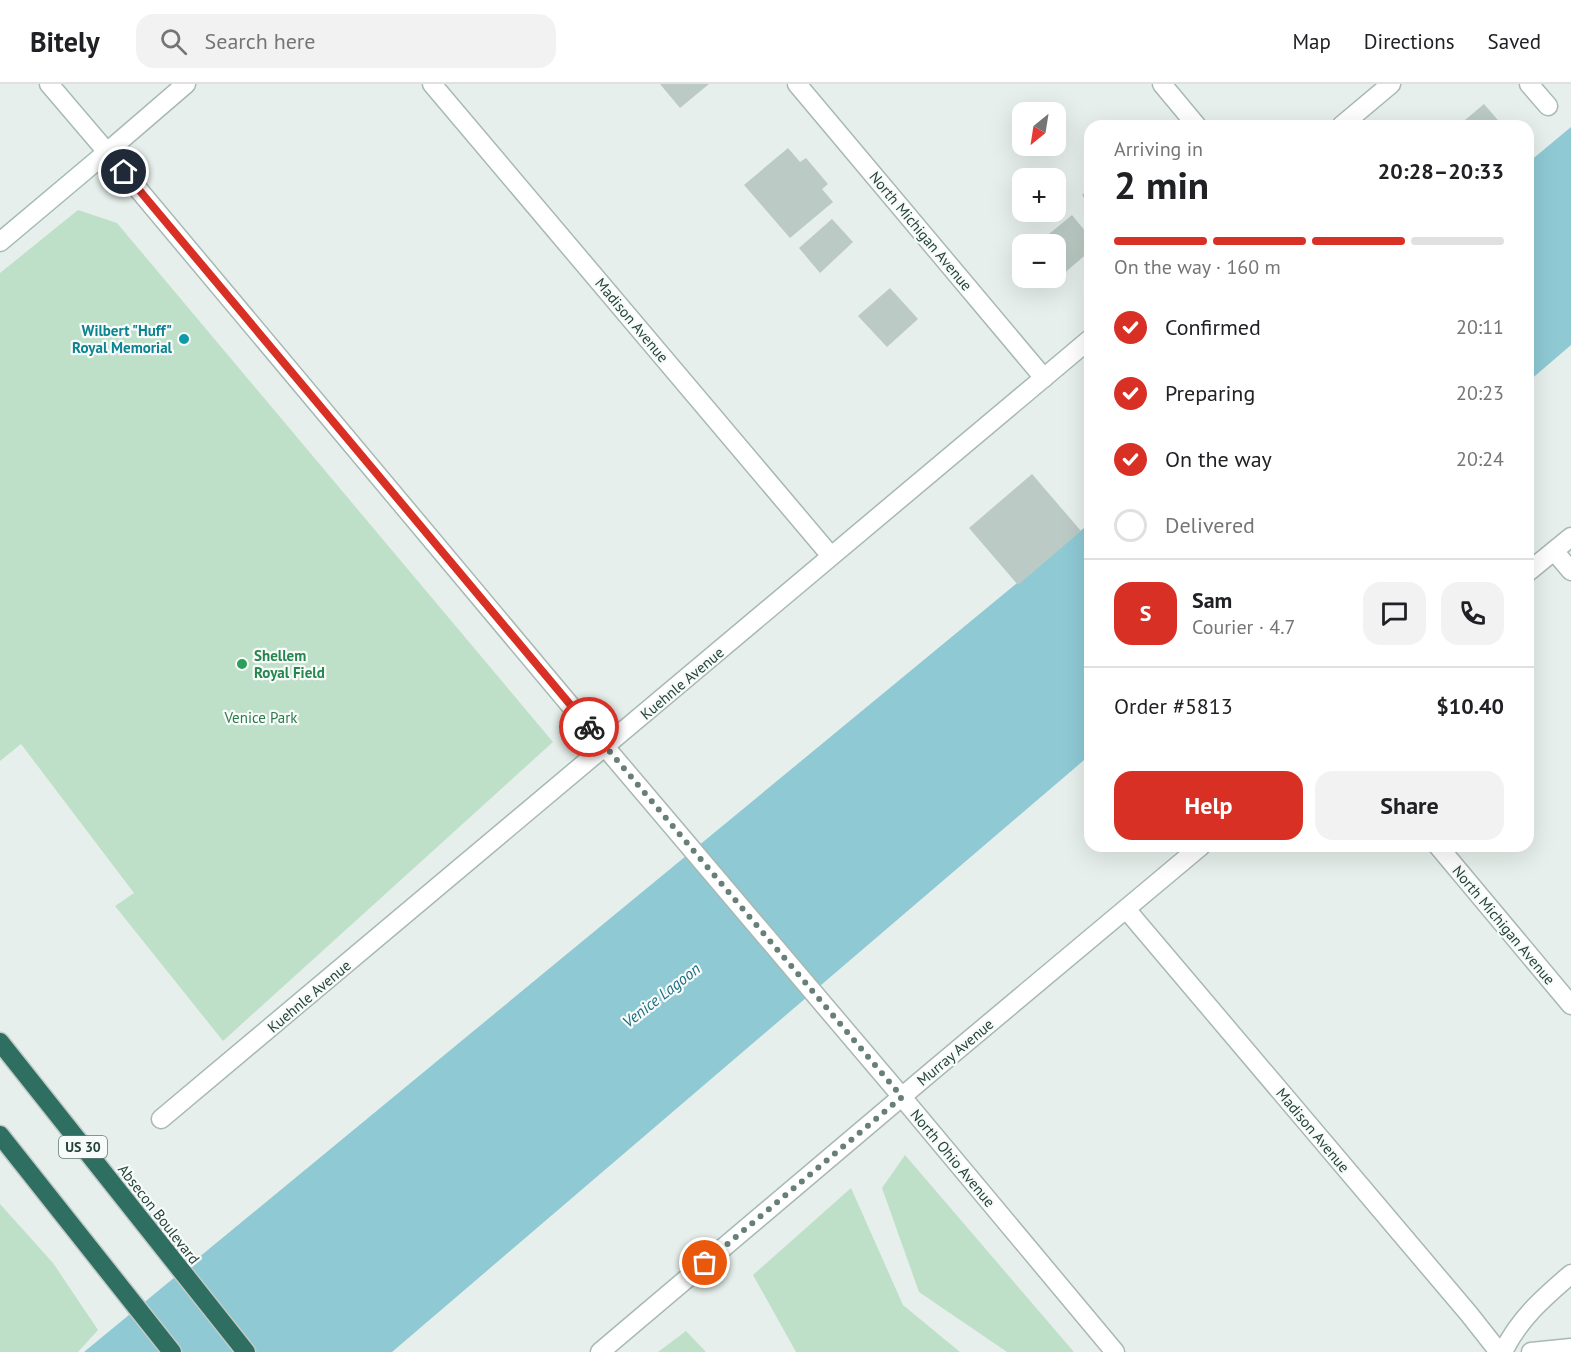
<!DOCTYPE html>
<html lang="en">
<head>
<meta charset="utf-8">
<style>
  body { margin:0; font-family:"PT Sans",sans-serif; background:#f2f2f2; color:#202124; height:100vh; display:flex; flex-direction:column; font-size:22px; white-space:nowrap }
  * { box-sizing:border-box; margin:0 }
  p { font-size:20px; color:#757577 }
  .icon { flex:none; width:33px; height:33px; fill:none; stroke:currentColor; stroke-width:2; stroke-linecap:round; stroke-linejoin:round }
  .map { position:relative; flex:1; overflow:hidden }
  .details { position:absolute; left:1084px; top:36px; width:450px; height:732px; display:flex; flex-direction:column; background:#fff; border-radius:18px; box-shadow:0 6px 24px #0002 }
  .details>* { flex:none }
  .needle { width:39px; rotate:210deg }
  .controls { position:absolute; left:1012px; top:18px; display:grid; gap:12px }
  .controls a { display:grid; place-items:center; width:54px; height:54px; border-radius:12px; background:#fff; box-shadow:0 6px 24px #0002; font-size:30px }
  .pin { position:absolute; display:grid; place-items:center; width:51px; height:51px; color:#fff; margin:-26px; border:3px solid #fff; border-radius:50%; box-shadow:0 2px 6px #0007 }
  .courier { position:absolute; display:grid; place-items:center; width:60px; height:60px; margin:-30px; border:4px solid #d93025; border-radius:50%; background:#fff; color:#222; box-shadow:0 2px 8px #0007 }
  .headline em { font-style:normal; font-weight:800 }
  .headline div { display:flex; flex-direction:column-reverse }
  .headline { display:flex; align-items:center; justify-content:space-between; height:102px; padding:0 30px }
  h1 { font-size:39px; font-weight:800; line-height:45px }
  .bar { display:grid; grid-template-columns:repeat(4,1fr); gap:9px 6px; align-content:center; height:72px; padding:0 30px }
  .bar i { height:8px; border-radius:4px; background:#e0e0e0 }
  .bar .active { background:#d93025 }
  .bar p { grid-column:span 4 }
  .line { display:flex; align-items:center; gap:15px; padding:0 30px; border-top:2px solid #e0e0e0 }
  .line div { flex:1 }
  .round { display:grid; place-items:center; flex:none; width:63px; height:63px; border-radius:18px; background:#f2f2f2 }
  ol { padding:0 30px; list-style:none }
  li { display:flex; align-items:center; gap:18px; height:66px }
  li p { margin-inline-start:auto }
  li .icon { padding:6px; border-radius:50%; background:#d93025; color:#fff; stroke-width:4 }
  li:last-child { color:#757577 }
  li i { width:33px; height:33px; border:3px solid #e0e0e0; border-radius:50% }
  .cta { display:flex; gap:12px; margin-top:auto; padding:12px 30px }
  .cta a { flex:1; height:69px; border-radius:18px; background:#d93025; color:#fff; font-size:24px; font-weight:800; line-height:69px; text-align:center }
  .cta a+a { background:#f2f2f2; color:#202124 }
  header { display:flex; align-items:center; gap:36px; box-sizing:border-box; height:84px; padding:0 30px; background:#fff; border-bottom:2px solid #e0e0e0 }
  header strong { font-size:28px }
  nav { display:flex; gap:33px; margin-inline-start:auto; font-size:21px }
  .search { width:420px; height:54px; background:#f2f2f2; display:flex; align-items:center; gap:15px; box-sizing:border-box; padding:0 21px; border-radius:18px; color:#757577; font-size:22px }
  .map>svg:first-child { display:block }
  .green { fill:#bfe0c8 }
  .water { fill:#8ec9d4 }
  .building { fill:#bbcac4 }
  .lines { fill:none; stroke-linecap:round; stroke-linejoin:round }
  .street-casing { stroke:#a8b8b2; stroke-width:21 }
  .secondary-casing { stroke:#a4bbb3; stroke-width:21 }
  .highway-casing { stroke:#c2cac8; stroke-width:21 }
  .street { stroke:#fff; stroke-width:18 }
  .secondary { stroke:#fff; stroke-width:18 }
  .highway { stroke:#2f6f62; stroke-width:18 }
  .done { stroke:#687f78; stroke-width:6; stroke-dasharray:0 10.8 }
  .route { stroke:#d93025; stroke-width:8 }
  .culture-dot { fill:#0f9aa8; stroke:#f7fbf9; stroke-width:2 }
  .leisure-dot { fill:#2e9e5b; stroke:#f7fbf9; stroke-width:2 }
  .labels { text-anchor:middle; dominant-baseline:central; stroke-width:4.5; stroke-linejoin:round; paint-order:stroke }
  .shield { fill:#f7fbf9; stroke:#637a73; stroke-width:1.5 }
  .shield-label { font-size:14px; font-weight:bold; fill:#24423a }
  .street-label { font-size:15px; fill:#24423a; stroke:#f7fbf9 }
  .culture-label { font-size:15px; font-weight:bold; fill:#0d838f; stroke:#f7fbf9; text-anchor:end }
  .leisure-label { font-size:15px; font-weight:bold; fill:#27864d; stroke:#f7fbf9; text-anchor:start }
  .park-label { font-size:15px; fill:#2d7a4b; stroke:#f7fbf9 }
  .water-label { font-size:16px; font-style:italic; fill:#1c6f80; stroke:#f7fbf9 }
</style>
</head>
<body>
<header>
<strong>Bitely</strong>
<div class="search"><svg class="icon" aria-label="search" viewBox="0 0 24 24"><circle cx="10" cy="10" r="6"/><path d="M15 15l6 6"/></svg>Search here</div>
<nav><a>Map</a><a>Directions</a><a>Saved</a></nav>
</header>
<div class="map">
<svg width="1571" height="1268" viewBox="0 0 1571 1268">
  <rect width="100%" height="100%" fill="#e6efeb"/>
  <g class="green">
    <path d="M78,126L117,139L553,658L223,957L115,822L134,809L21,660L0,677V189Z"/>
    <path d="M905,1071L1074,1268H1007L919,1208L882,1104Z"/>
    <path d="M851,1104L903,1221L960,1268H796L753,1191Z"/>
    <path d="M0,1120L53,1179L98,1246L78,1268H0Z"/>
    <path d="M686,1247L706,1268H658Z"/>
  </g>
  <g class="water">
    <path d="M1571,43V261L1529,297V78Z"/>
    <path d="M1090,439V671L392,1268H84Z"/>
  </g>
  <g class="building">
    <path d="M660,0H709L680,24Z"/>
    <path d="M1484,20L1503,42H1458Z"/>
    <path d="M788,64L800,78L806,74L828,100L822,105L833,118L790,154L744,101Z"/>
    <path d="M1090,104V121L1082,111Z"/>
    <path d="M1072,131L1090,153V167L1055,197L1052,194H1056V160H1037Z"/>
    <path d="M832,135L853,158L820,189L799,164Z"/>
    <path d="M890,204L918,235L887,263L858,232Z"/>
    <path d="M1032,390L1081,447L1018,501L969,444Z"/>
  </g>
  <g class="lines">
    <g class="street-casing">
      <g id="street">
        <path d="M186,0L107,68L606,664L902,1013L1115,1268"/>
        <path d="M432,0L831,472"/>
        <path d="M797,0L1044,294"/>
        <path d="M1162,0L1197,42"/>
        <path d="M1529,0L1548,22"/>
        <path d="M1341,42L1391,0"/>
        <path d="M1554,467L1571,487"/>
        <path d="M1528,488L1571,453"/>
        <path d="M1438,762L1571,921"/>
        <path d="M1126,825L1469,1230L1499,1268"/>
        <path d="M161,1035L1090,255"/>
        <path d="M600,1268L931,988L1201,762"/>
        <path d="M1503,1268C1519,1235 1543,1214 1571,1190"/>
        <path d="M1531,1268L1571,1264"/>
      </g>
    </g>
    <g class="secondary-casing">
      <path id="secondary" d="M0,158L107,68L49,0"/>
    </g>
    <g class="highway-casing">
      <g id="highway">
        <path d="M0,958L246,1268"/>
        <path d="M0,1051L172,1268"/>
      </g>
    </g>
    <use href="#street" class="street"/>
    <use href="#secondary" class="secondary"/>
    <use href="#highway" class="highway"/>
  </g>
  <g class="lines">
    <path class="done" d="M589,643L902,1013L705,1179"/>
    <path class="route" d="M124,88L589,643"/>
  </g>
  <circle class="culture-dot" cx="184" cy="255" r="6"/>
  <circle class="leisure-dot" cx="242" cy="580" r="6"/>
  <g class="labels">
    <rect class="shield" x="59" y="1052" width="48" height="22" rx="4.5"/>
    <g class="shield-label">
      <text x="83" y="1063">US 30</text>
    </g>
    <g class="street-label">
      <text transform="translate(921 147) rotate(50)">North Michigan Avenue</text>
      <text transform="translate(632 236) rotate(50)">Madison Avenue</text>
      <text transform="translate(682 599) rotate(-40)">Kuehnle Avenue</text>
      <text transform="translate(1504 841) rotate(50)">North Michigan Avenue</text>
      <text transform="translate(309 912) rotate(-40)">Kuehnle Avenue</text>
      <text transform="translate(955 968) rotate(-40)">Murray Avenue</text>
      <text transform="translate(1313 1046) rotate(50)">Madison Avenue</text>
      <text transform="translate(953 1074) rotate(50)">North Ohio Avenue</text>
      <text transform="translate(159 1130) rotate(52)">Absecon Boulevard</text>
    </g>
    <g class="culture-label">
      <text x="172" y="246">Wilbert "Huff"<tspan x="172" dy="17">Royal Memorial</tspan></text>
    </g>
    <g class="leisure-label">
      <text x="254" y="571">Shellem<tspan x="254" dy="17">Royal Field</tspan></text>
    </g>
    <g class="park-label">
      <text x="261" y="633">Venice Park</text>
    </g>
    <g class="water-label">
      <text transform="translate(661 911) rotate(-38)">Venice Lagoon</text>
    </g>
  </g>
</svg>
<div class="controls">
<a><svg class="needle" viewBox="-14 -14 28 28"><path d="M0-13l5 13h-10z" fill="#e53935"/><path d="M0 13l5-13h-10z" fill="#757577"/></svg></a>
<a>+</a>
<a>−</a>
</div>
<div class="pin" style="left:705px;top:1179px;background:#ea580c"><svg class="icon" aria-label="bag" viewBox="0 0 24 24"><path d="M5 8h14l-1 12H6zM9 8a3 3 0 0 1 6 0"/></svg></div>
<div class="pin" style="left:124px;top:88px;background:#1f2937"><svg class="icon" aria-label="home" viewBox="0 0 24 24"><path d="M3 11l9-7 9 7M6 9v11h12V9"/></svg></div>
<div class="courier" style="left:589px;top:643px"><svg class="icon" aria-label="bike" viewBox="0 0 24 24"><circle cx="6" cy="16" r="4"/><circle cx="18" cy="16" r="4"/><path d="M6 16l4-8h5l3 8M10 8l3 8H6M13 5h3"/></svg></div>
<section class="details">
<div class="headline"><div><h1>2 min</h1><p>Arriving in</p></div><em>20:28–20:33</em></div>
<div class="bar"><i class="active"></i><i class="active"></i><i class="active"></i><i></i><p>On the way · 160 m</p></div>
<ol>
<li><svg class="icon" aria-label="check" viewBox="0 0 24 24"><path d="M5 12l5 5 9-10"/></svg>Confirmed<p>20:11</p></li>
<li><svg class="icon" aria-label="check" viewBox="0 0 24 24"><path d="M5 12l5 5 9-10"/></svg>Preparing<p>20:23</p></li>
<li><svg class="icon" aria-label="check" viewBox="0 0 24 24"><path d="M5 12l5 5 9-10"/></svg>On the way<p>20:24</p></li>
<li><i></i>Delivered</li>
</ol>
<div class="line" style="height:108px"><b class="round" style="background:#d93025;color:#fff">S</b><div><b>Sam</b><p>Courier · 4.7</p></div><a class="round"><svg class="icon" aria-label="chat" viewBox="0 0 24 24"><path d="M4 5h16v11H9l-5 4z"/></svg></a><a class="round"><svg class="icon" aria-label="phone" viewBox="0 0 24 24"><path d="M5 4h4l2 5-3 2q2 4 5 5l2-3 5 2v4C11 20 4 13 5 4z"/></svg></a></div>
<div class="line" style="height:78px"><div>Order #5813</div><b>$10.40</b></div>
<div class="cta"><a>Help</a><a>Share</a></div>
</section>
</div>
</body>
</html>
